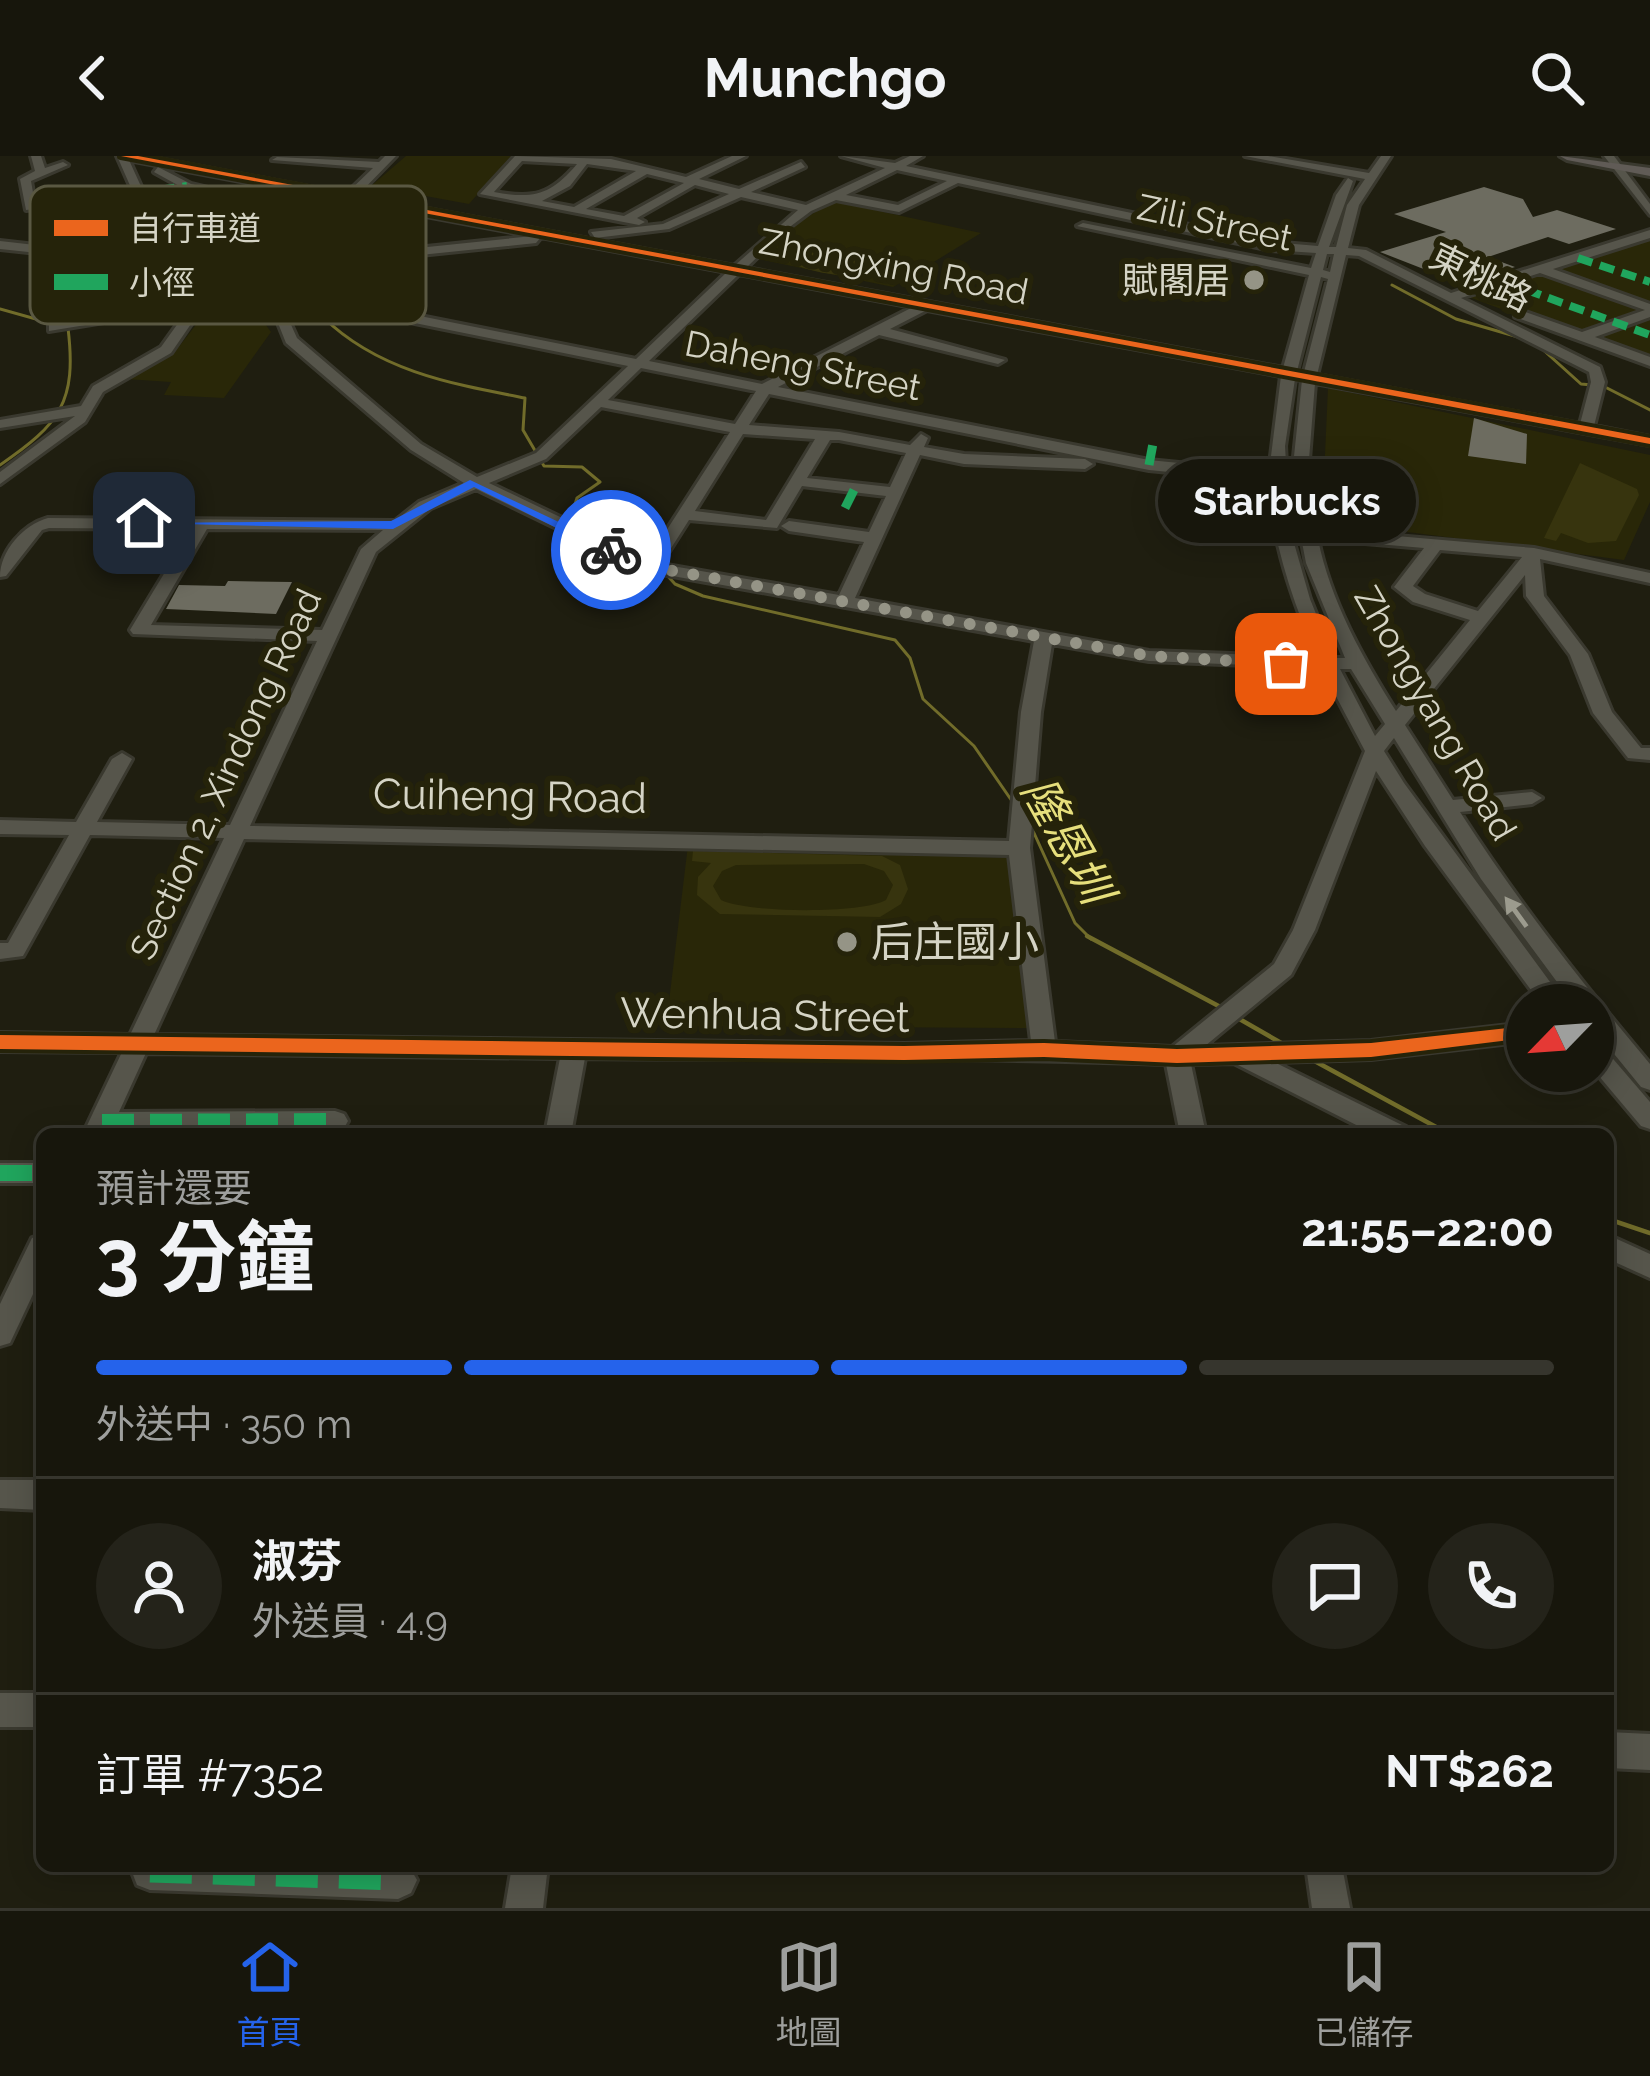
<!DOCTYPE html>
<html lang="zh-TW">
<head>
<meta charset="utf-8">
<style>
  body { margin:0; font-family:Raleway,"Noto Sans TC",sans-serif; background:#24231a; color:#f1f3f6; height:100vh; display:flex; flex-direction:column; font-size:45px; white-space:nowrap }
  * { box-sizing:border-box; margin:0 }
  p { font-size:39px; color:#9e9f9d }
  .icon { flex:none; width:66px; height:66px; fill:none; stroke:currentColor; stroke-width:2; stroke-linecap:round; stroke-linejoin:round }
  .map { position:relative; flex:1; overflow:hidden }
  .panel { position:absolute; left:36px; top:972px; width:1578px; height:744px; display:flex; flex-direction:column; background:#17160c; border-radius:18px; box-shadow:0 6px 30px #0003,0 0 0 3px #36352d }
  .panel>* { flex:none }
  .needle { width:78px; rotate:245deg }
  .controls { position:absolute; left:1506px; top:828px; display:grid; gap:24px }
  .controls a { display:grid; place-items:center; width:108px; height:108px; border-radius:50%; background:#17160c; box-shadow:0 6px 30px #0003,0 0 0 3px #36352d; font-size:60px }
  .pin { position:absolute; display:grid; place-items:center; width:102px; height:102px; color:#fff; margin:-51px; border-radius:24px; box-shadow:0 6px 18px #0006 }
  .courier { position:absolute; display:grid; place-items:center; width:120px; height:120px; margin:-60px; border:9px solid #2563eb; border-radius:50%; background:#fff; color:#222; box-shadow:0 3px 15px #0007 }
  .bubble { position:absolute; height:84px; border-radius:42px; background:#17160c; box-shadow:0 6px 30px #0003,0 0 0 3px #36352d; font-size:39px; font-weight:700; line-height:84px; text-align:center }
  .head em { font-style:normal; font-weight:700 }
  .head div { display:flex; flex-direction:column-reverse }
  .head { display:flex; align-items:center; justify-content:space-between; height:204px; padding:0 60px }
  h1 { font-size:78px; font-weight:700; line-height:90px }
  .bar { display:grid; grid-template-columns:repeat(4,1fr); gap:18px 12px; align-content:center; height:144px; padding:0 60px }
  .bar i { height:15px; border-radius:9px; background:#36352d }
  .bar .current { background:#2563eb }
  .bar p { grid-column:span 4 }
  .line { display:flex; align-items:center; gap:30px; padding:0 60px; border-top:3px solid #36352d }
  .line div { flex:1 }
  .round { display:grid; place-items:center; flex:none; width:126px; height:126px; border-radius:63px; background:#24231a }
  header { display:flex; justify-content:space-between; align-items:center; height:156px; padding:0 60px; background:#17160c; font-size:54px; font-weight:700 }
  .dock { display:flex; justify-content:space-around; align-items:center; height:168px; border-top:3px solid #36352d; background:#17160c; font-size:33px; color:#9e9f9d }
  .dock a { display:grid; justify-items:center; gap:6px }
  .dock .current { color:#2563eb }
  .map>svg:first-child { display:block }
  .built { fill:#292708 }
  .green { fill:#37340e; fill-rule:evenodd }
  .lines { fill:none; stroke-linecap:round; stroke-linejoin:round }
  .stream-far1 { stroke:#716c2a; stroke-width:3 }
  .stream { stroke:#716c2a; stroke-width:4.5 }
  .building { fill:#6d6c60 }
  .minor-casing { stroke:#3a392f; stroke-width:6 }
  .major-casing { stroke:#3a392f; stroke-width:6 }
  .minor { fill:#56554b; fill-rule:evenodd }
  .major { fill:#605b56; fill-rule:evenodd }
  .quiet-far3 { stroke:#20a55d; stroke-width:8; stroke-dasharray:15 8; stroke-linecap:butt }
  .quiet-far2 { stroke:#20a55d; stroke-width:9; stroke-dasharray:20 9; stroke-linecap:butt }
  .quiet-far1 { stroke:#20a55d; stroke-width:16; stroke-dasharray:32 16; stroke-linecap:butt }
  .quiet { stroke:#20a55d; stroke-width:21; stroke-dasharray:42 21; stroke-linecap:butt }
  .cycleway-casing { stroke:#25230a; stroke-width:8 }
  .cycleway { fill:#eb651d; fill-rule:evenodd }
  .oneway { fill:#9c9b8e }
  .route { fill:#2563eb }
  .done { stroke:#959486; stroke-width:12; stroke-dasharray:0 21.6 }
  .poi-dot { fill:#959486; stroke:#25230a; stroke-width:4.5 }
  .labels { text-anchor:middle; dominant-baseline:central; stroke-width:12; stroke-linejoin:round; paint-order:stroke }
  .far-street-label { font-size:36px; fill:#d5d4c5; stroke:#25230a }
  .far-poi-label { font-size:36px; fill:#d5d4c5; stroke:#25230a; text-anchor:end }
  .street-label { font-size:42px; fill:#d5d4c5; stroke:#25230a }
  .poi-label { font-size:42px; fill:#d5d4c5; stroke:#25230a; text-anchor:start }
  .water-label { font-size:45px; font-style:italic; fill:#e6df7c; stroke:#25230a }
  .key { fill:#25230a; stroke:#5a5842; stroke-width:3 }
  .key-label { font-size:33px; fill:#d5d4c5 }
</style>
</head>
<body>
<header><svg class="icon" aria-label="back" viewBox="0 0 24 24"><path d="M15 5l-7 7 7 7"/></svg>Munchgo<svg class="icon" aria-label="search" viewBox="0 0 24 24"><circle cx="10" cy="10" r="6"/><path d="M15 15l6 6"/></svg></header>
<div class="map">
<svg width="1650" height="1752" viewBox="0 0 1650 1752">
  <rect width="100%" height="100%" fill="#1f1e10"/>
  <g class="built">
    <path d="M406,0H511L469,48L371,30Z"/>
    <path d="M832,45L981,77L893,131L758,103L782,78Z"/>
    <path d="M1650,74V208L1458,137Z"/>
    <path d="M202,161H260L271,176L224,242L164,239L171,226L126,223L174,197Z"/>
    <path d="M1328,232L1650,299V346L1624,404L1322,365Z"/>
    <path d="M688,689L1007,702L1028,872L666,870Z"/>
  </g>
  <g class="green">
    <path d="M787,81L922,113L884,108C865,130 794,116 776,97L793,88L783,85Z"/>
    <path d="M1580,307L1637,333L1639,339L1616,385L1588,387L1561,377L1556,385L1544,382Z"/>
    <path d="M693,695L882,700L900,709L908,733L901,748L880,761L720,758L697,739L698,721L711,707L692,705ZM864,708L884,715L893,729L886,744C861,758 748,757 721,744L713,730L722,715L736,709Z"/>
  </g>
  <g class="lines">
    <g class="stream-far1">
      <path d="M161,61L180,70L185,83"/>
      <path d="M195,88L264,126"/>
      <path d="M1392,129L1456,163L1525,183"/>
      <path d="M289,137L314,154"/>
      <path d="M0,153L68,172C77,246 60,268 0,309"/>
      <path d="M323,161C378,215 452,228 525,242L523,274L544,310L582,311L600,326L577,342L574,351L595,371L650,400"/>
      <path d="M1540,191L1581,228L1592,229"/>
      <path d="M1603,230L1650,254"/>
      <path d="M664,416L675,428L703,440L895,484L910,502L923,543L974,590L1014,648"/>
      <path d="M1029,666L1075,767L1091,783"/>
    </g>
    <g class="stream">
      <path d="M1087,780L1226,854"/>
      <path d="M1236,861L1283,888"/>
      <path d="M1309,902L1449,978"/>
      <path d="M1608,1063L1650,1077"/>
    </g>
  </g>
  <g class="building">
    <path d="M1484,31L1523,43L1533,61L1557,54L1616,73L1569,88L1548,81L1488,101L1515,111L1462,128L1380,96L1446,76L1394,58Z"/>
    <path d="M1474,262L1527,278L1526,308L1468,300Z"/>
    <path d="M228,425L292,426L276,458L166,453L179,429L225,430Z"/>
  </g>
  <g class="lines">
    <g class="minor-casing">
      <g id="minor">
        <path d="M31,0H41L45,12L63,6L68,9L31,25L35,48L132,34L117,0H142L346,38L373,12L272,4L277,1L379,6L385,0H396L357,40L734,110L798,54L741,41L669,73L595,82L591,76L663,68L729,38L695,29L637,62L645,66L639,69L480,38L515,0L611,3L686,21L732,0H746L699,23L739,33L801,6L805,11L751,36L806,49L885,12L841,0L895,7L910,0H923L906,10L1271,86L1318,90L1336,39L1348,22L1353,25L1329,91H1336L1347,49L1365,23L1245,0H1268L1369,17L1381,0H1391L1359,49L1348,92L1366,94L1451,137L1650,74V82L1553,113L1650,148V161L1595,181L1650,201V210L1515,161V155L1520,154L1582,176L1645,154L1540,117L1461,142L1600,211L1605,226L1594,270L1650,281V289L1315,227L1307,329L1316,373L1534,392L1650,417V427L1540,403L1544,440L1588,498L1612,556L1641,592H1650V604L1628,602L1593,557L1570,499L1526,440L1525,419L1405,569L1453,644L1532,636L1542,642L1532,648L1460,656C1517,745 1583,828 1650,908V934L1641,931L1593,872V849H1574L1481,723L1394,582L1384,595L1404,627L1567,849H1542L1425,690L1376,615L1315,774L1291,819L1205,890L1371,885L1527,867V885L1371,903L1274,906L1406,971L1410,978H1374L1234,907L1191,908L1206,978H1180L1166,908C973,900 778,904 585,902L571,978H545L560,902L146,897L119,956L335,955L344,958L348,965L344,972L335,975L83,978L122,896L0,895V877L130,879L224,682L90,679L23,800L0,803V787H8L69,679L0,678V664L76,666L112,603L122,597L132,603L97,666L230,669L317,485L133,478L130,474L191,373L49,372L42,374L6,420L0,421C0,395 23,369 48,362L395,365L419,346L464,327L411,294L286,187L266,137L273,114L233,118L204,149L171,197L103,236L85,266L0,328V316L75,260L0,272V264L81,250L93,230L161,191L189,152L49,175V169L79,164L59,104L66,100L0,93V85L229,111L277,106L297,86L240,82L176,91L155,87L145,65L44,77L48,71L142,58L134,41L26,54L20,23L35,15ZM129,4L341,44L304,79L248,75L262,45L191,28L158,11L154,16L183,32L251,49L236,75L176,83L164,81ZM522,5L577,8C550,40 533,43 494,36ZM587,8L636,15L574,51L542,45L570,30ZM897,14L947,25L898,49L846,39ZM647,18L684,27L624,60L586,53ZM958,27L1271,94L1316,97L1311,112L1083,67L1077,70L1309,119L1283,212L746,112L783,76L811,55L836,44L899,56ZM351,46L533,80L292,105ZM541,81L727,116L636,203L380,152L285,154L278,137L285,113L536,87ZM1334,98L1330,116L1323,114L1327,98ZM1346,99L1359,100L1589,216L1591,226L1580,268L1317,219ZM89,103L220,118L195,143L91,161L72,107ZM739,118L913,151L762,228L649,205ZM1321,121L1328,123L1304,216L1297,215ZM927,154L1281,220L1269,316L1149,304L778,231L879,179L998,208L1005,204L890,173ZM380,160L628,210L536,297L477,321L421,288L297,182L288,162ZM641,212L756,235L735,268L608,244ZM1295,223L1302,224L1291,329L1299,371L1290,374L1285,290ZM769,238L1149,314L1269,326C1272,387 1293,444 1316,501L1149,495L855,442L920,299L964,308L1085,313L1093,308L1085,303L964,298L924,291L928,282L921,278L910,289L839,276L749,269ZM601,251L730,276L648,403L489,327L546,303ZM743,278L815,283L766,364L695,355ZM830,284H839L906,297L890,331L807,322ZM802,330L886,340L869,376L789,365L781,370L789,375L864,386L839,439L661,408L689,364L777,372ZM476,333L645,415L1034,485L1021,556L1009,685L250,670L376,396L431,352ZM207,373L383,374L361,393L322,474L151,469ZM1292,380L1301,381L1306,407L1345,502H1334L1310,443ZM1318,383L1424,392L1394,431L1413,446L1470,464L1396,555C1363,503 1330,444 1318,383ZM1440,394L1522,401L1478,455L1425,438L1413,430ZM1052,488L1149,505L1321,512L1365,595L1293,774L1274,808L1172,891L1055,886L1030,692L1041,556ZM1340,513H1351L1385,568L1375,580ZM244,683L1009,699L1031,885L904,888L154,879Z"/>
        <path d="M1604,0H1614L1650,48V59Z"/>
        <path d="M1593,887L1602,890L1650,946V973L1641,970L1593,913Z"/>
        <rect x="0" y="1007" width="42" height="20"/>
        <path d="M42,1079V1119L10,1187L0,1190V1148L32,1082Z"/>
        <path d="M1608,1079L1650,1098V1122L1608,1103Z"/>
        <path d="M0,1324H42V1354L0,1352Z"/>
        <rect x="0" y="1537" width="42" height="34"/>
        <path d="M1608,1576L1650,1578V1614L1608,1612Z"/>
        <path d="M134,1710H409L417,1724L411,1737L398,1743L150,1734L137,1729L132,1716Z"/>
        <path d="M512,1710H548L543,1752H505Z"/>
        <path d="M1306,1710H1342L1350,1752H1312Z"/>
      </g>
    </g>
    <g class="major-casing">
      <path id="major" d="M1560,0L1650,12V20L1567,4Z"/>
    </g>
    <use href="#minor" class="minor"/>
    <use href="#major" class="major"/>
    <g class="quiet-far3">
      <path d="M137,37L187,30"/>
      <path d="M1578,102L1650,126"/>
      <path d="M1505,126L1650,179"/>
    </g>
    <g class="quiet-far2">
      <path d="M1149,309L1154,282"/>
      <path d="M845,352L855,332"/>
    </g>
    <g class="quiet-far1">
      <path d="M102,966L335,965"/>
      <path d="M0,1017H42"/>
    </g>
    <path class="quiet" d="M150,1716L398,1724"/>
    <g class="cycleway-casing">
      <g id="cycleway">
        <path d="M121,0H138L1650,282V288Z"/>
        <path d="M1527,870V882L1371,901L1177,907L1044,901L904,904L0,893V879L904,890L1044,887L1177,893L1371,887Z"/>
      </g>
    </g>
    <use href="#cycleway" class="cycleway"/>
  </g>
  <defs><path id="oneway-solid" d="M-6-.8H1V-3.2L6.5 0L1 3.2V.8H-6Z" transform="scale(3)"/></defs>
  <use class="oneway" href="#oneway-solid" transform="translate(1516 756) rotate(-126)"/>
  <path class="route" d="M470,324L618,394L607,397L474,331L393,373L137,367L391,365Z"/>
  <g class="lines">
    <path class="done" d="M611,394L651,411L1149,500L1286,508"/>
  </g>
  <g class="poi-dot">
    <circle cx="1254" cy="124" r="12"/>
    <circle cx="847" cy="786" r="12"/>
  </g>
  <g class="labels">
    <g class="far-street-label">
      <text transform="translate(1215 66) rotate(12)">Zili Street</text>
      <text transform="translate(894 110) rotate(11)">Zhongxing Road</text>
      <text transform="translate(1481 121) rotate(26)">東桃路</text>
      <text transform="translate(803 209) rotate(11)">Daheng Street</text>
      <text transform="translate(1436 557) rotate(60)">Zhongyang Road</text>
      <text transform="translate(225 618) rotate(-65)">Section 2, Xindong Road</text>
    </g>
    <g class="far-poi-label">
      <text x="1230" y="124">賦閣居</text>
    </g>
    <g class="street-label">
      <text transform="translate(510 640) rotate(1)">Cuiheng Road</text>
      <text transform="translate(765 859) rotate(1)">Wenhua Street</text>
    </g>
    <g class="poi-label">
      <text x="871" y="786">后庄國小</text>
    </g>
    <g class="water-label">
      <text transform="translate(1067 684) rotate(61)">隆恩圳</text>
    </g>
  </g>
  <rect x="30" y="30" width="396" height="138" rx="18" class="key"/>
  <rect x="54" y="64" width="54" height="16" fill="#eb651d"/>
  <rect x="54" y="118" width="54" height="16" fill="#20a55d"/>
  <g class="key-label">
    <text x="129" y="84">自行車道</text>
    <text x="129" y="138">小徑</text>
  </g>
</svg>
<div class="controls">
<a><svg class="needle" viewBox="-14 -14 28 28"><path d="M0-13l5 13h-10z" fill="#e53935"/><path d="M0 13l5-13h-10z" fill="#9e9f9d"/></svg></a>
</div>
<div class="pin" style="left:1286px;top:508px;background:#ea580c"><svg class="icon" aria-label="bag" viewBox="0 0 24 24"><path d="M5 8h14l-1 12H6zM9 8a3 3 0 0 1 6 0"/></svg></div>
<div class="pin" style="left:144px;top:367px;background:#1f2937"><svg class="icon" aria-label="home" viewBox="0 0 24 24"><path d="M3 11l9-7 9 7M6 9v11h12V9"/></svg></div>
<div class="courier" style="left:611px;top:394px"><svg class="icon" aria-label="bike" viewBox="0 0 24 24"><circle cx="6" cy="16" r="4"/><circle cx="18" cy="16" r="4"/><path d="M6 16l4-8h5l3 8M10 8l3 8H6M13 5h3"/></svg></div>
<div class="bubble" style="left:1158px;top:303px;width:258px">Starbucks</div>
<section class="panel">
<div class="head"><div><h1>3 分鐘</h1><p>預計還要</p></div><em>21:55–22:00</em></div>
<div class="bar"><i class="current"></i><i class="current"></i><i class="current"></i><i></i><p>外送中 · 350 m</p></div>
<div class="line" style="height:216px"><a class="round"><svg class="icon" aria-label="person" viewBox="0 0 24 24"><circle cx="12" cy="8" r="4"/><path d="M4 21q1-7 8-7t8 7"/></svg></a><div><b>淑芬</b><p>外送員 · 4.9</p></div><a class="round"><svg class="icon" aria-label="chat" viewBox="0 0 24 24"><path d="M4 5h16v11H9l-5 4z"/></svg></a><a class="round"><svg class="icon" aria-label="phone" viewBox="0 0 24 24"><path d="M5 4h4l2 5-3 2q2 4 5 5l2-3 5 2v4C11 20 4 13 5 4z"/></svg></a></div>
<div class="line" style="height:156px"><div>訂單 #7352</div><b>NT$262</b></div>
</section>
</div>
<nav class="dock">
<a class="current"><svg class="icon" aria-label="home" viewBox="0 0 24 24"><path d="M3 11l9-7 9 7M6 9v11h12V9"/></svg>首頁</a>
<a><svg class="icon" aria-label="map" viewBox="0 0 24 24"><path d="M3 6l6-2 6 2 6-2v14l-6 2-6-2-6 2zM9 4v14M15 6v14"/></svg>地圖</a>
<a><svg class="icon" aria-label="saved" viewBox="0 0 24 24"><path d="M7 4h10v16l-5-4-5 4z"/></svg>已儲存</a>
</nav>
</body>
</html>
